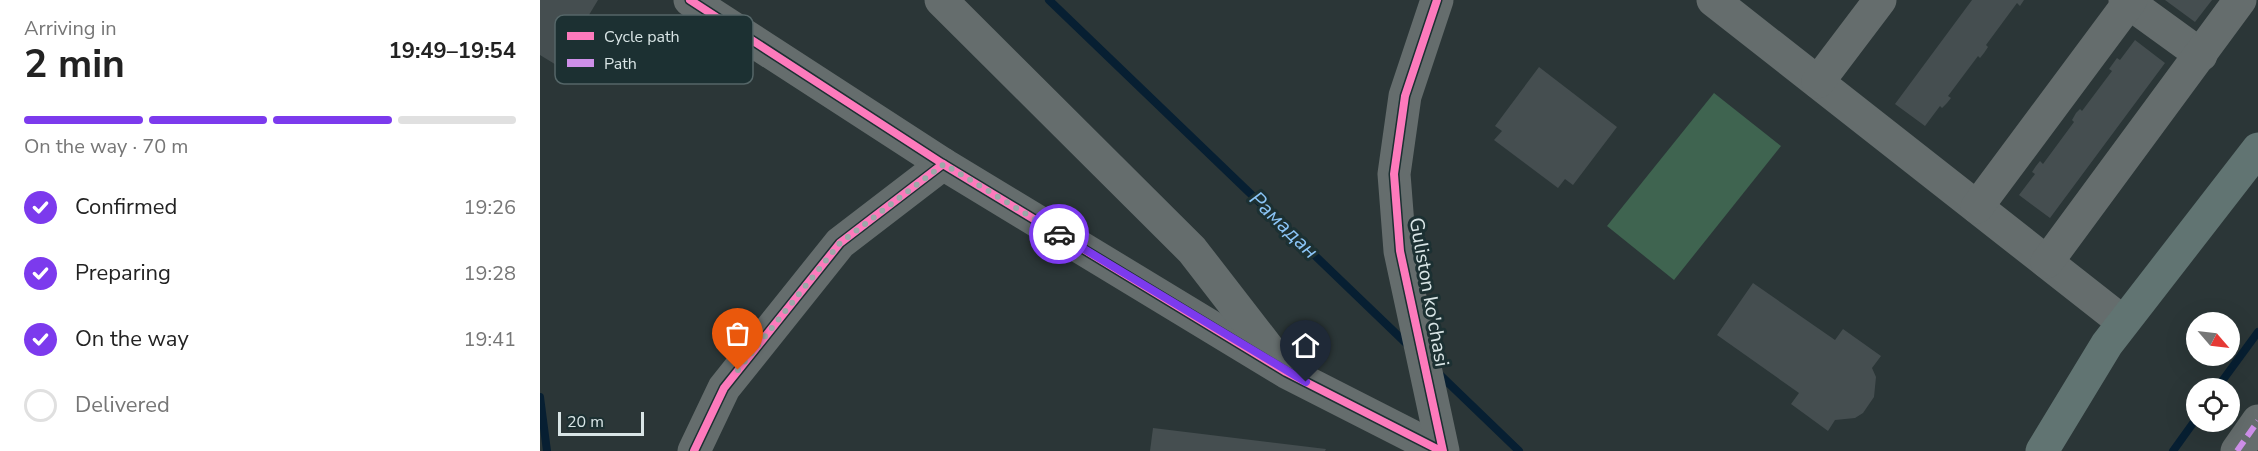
<!DOCTYPE html>
<html lang="en">
<head>
<meta charset="utf-8">
<style>
  body { margin:0; font-family:"Nunito Sans",sans-serif; background:#f2f2f2; color:#222; height:100vh; display:flex; flex-direction:column; font-size:22px; white-space:nowrap }
  * { box-sizing:border-box; margin:0 }
  p { font-size:20px; color:#767676 }
  .icon { flex:none; width:33px; height:33px; fill:none; stroke:currentColor; stroke-width:2; stroke-linecap:round; stroke-linejoin:round }
  .map { position:relative; flex:1; overflow:hidden }
  .sheet { display:flex; flex-direction:column; background:#fff; width:540px }
  .sheet>* { flex:none }
  .needle { width:39px; rotate:118deg }
  .buttons { position:absolute; left:1646px; top:312px; display:grid; gap:12px }
  .buttons a { display:grid; place-items:center; width:54px; height:54px; border-radius:50%; background:#fff; box-shadow:0 6px 24px #0002; font-size:30px }
  .scale { position:absolute; left:18px; bottom:15px; width:86px; box-sizing:border-box; padding-left:6px; border:3px solid #d9e5e6; border-top:0; font-size:16px; line-height:21px; white-space:nowrap; color:#d9e5e6; -webkit-text-stroke:4px #1c3032; paint-order:stroke }
  .pin { position:absolute; display:grid; place-items:center; width:51px; height:51px; color:#fff; margin:-62px -26px; border-radius:50% 50% 50% 0; rotate:-45deg; box-shadow:0 0 6px #0007 }
  .pin .icon { rotate:45deg }
  .courier { position:absolute; display:grid; place-items:center; width:60px; height:60px; margin:-30px; border:4px solid #7c3aed; border-radius:50%; background:#fff; color:#222; box-shadow:0 2px 8px #0007 }
  .overview em { font-style:normal; font-weight:700 }
  .overview div { display:flex; flex-direction:column-reverse }
  .overview { display:flex; align-items:center; justify-content:space-between; height:102px; padding:0 24px }
  h1 { font-size:39px; font-weight:700; line-height:45px }
  .bar { display:grid; grid-template-columns:repeat(4,1fr); gap:9px 6px; align-content:center; height:72px; padding:0 24px }
  .bar i { height:8px; border-radius:4px; background:#e0e0e0 }
  .bar .selected { background:#7c3aed }
  .bar p { grid-column:span 4 }
  ol { padding:0 24px; list-style:none }
  li { display:flex; align-items:center; gap:18px; height:66px }
  li p { margin-inline-start:auto }
  li .icon { padding:6px; border-radius:50%; background:#7c3aed; color:#fff; stroke-width:4 }
  li:last-child { color:#767676 }
  li i { width:33px; height:33px; border:3px solid #e0e0e0; border-radius:50% }
  main { display:flex; flex:1; min-height:0 }
  .map>svg:first-child { display:block }
  .green { fill:#3f6450 }
  .lines { fill:none; stroke-linecap:round; stroke-linejoin:round }
  .stream { stroke:#071f32; stroke-width:8 }
  .building { fill:#454e50 }
  .minor { stroke:#656d6d; stroke-width:33 }
  .major { stroke:#617472; stroke-width:33 }
  .quiet { stroke:#ce8fe9; stroke-width:6; stroke-dasharray:12 6; stroke-linecap:butt }
  .cycleway-casing { stroke:#1c3032; stroke-width:11 }
  .cycleway { stroke:#fd7abc; stroke-width:8 }
  .done { stroke:#9ca8a9; stroke-width:6; stroke-dasharray:0 10.8 }
  .route { stroke:#7c3aed; stroke-width:8 }
  .labels { text-anchor:middle; dominant-baseline:central; stroke-width:6; stroke-linejoin:round; paint-order:stroke }
  .street-label { font-size:20px; fill:#d9e5e6; stroke:#1c3032 }
  .water-label { font-size:21px; font-style:italic; fill:#8bc5f7; stroke:#1c3032 }
  .key { fill:#1c3032; stroke:#556668; stroke-width:1.5 }
  .key-label { font-size:16px; fill:#d9e5e6 }
</style>
</head>
<body>
<main>
<section class="sheet">
<div class="overview"><div><h1>2 min</h1><p>Arriving in</p></div><em>19:49–19:54</em></div>
<div class="bar"><i class="selected"></i><i class="selected"></i><i class="selected"></i><i></i><p>On the way · 70 m</p></div>
<ol>
<li><svg class="icon" aria-label="check" viewBox="0 0 24 24"><path d="M5 12l5 5 9-10"/></svg>Confirmed<p>19:26</p></li>
<li><svg class="icon" aria-label="check" viewBox="0 0 24 24"><path d="M5 12l5 5 9-10"/></svg>Preparing<p>19:28</p></li>
<li><svg class="icon" aria-label="check" viewBox="0 0 24 24"><path d="M5 12l5 5 9-10"/></svg>On the way<p>19:41</p></li>
<li><i></i>Delivered</li>
</ol>
</section>
<div class="map">
<svg width="1718" height="451" viewBox="0 0 1718 451">
  <rect width="100%" height="100%" fill="#2b3637"/>
  <path class="green" d="M1174,93L1241,146L1134,280L1067,226Z"/>
  <g class="lines">
    <g class="stream">
      <path d="M509,0L870,347"/>
      <path d="M897,372L979,451"/>
      <path d="M1677,388L1718,332"/>
      <path d="M0,397L7,451"/>
      <path d="M1633,451L1656,419"/>
    </g>
  </g>
  <g class="building">
    <path d="M0,0H58L18,66L0,55Z"/>
    <path d="M1432,0H1484L1480,6L1477,3L1446,45L1448,47L1444,53L1440,58L1438,56L1408,96L1411,98L1407,103L1402,108L1400,106L1385,126L1355,104Z"/>
    <path d="M1625,0H1672L1655,22Z"/>
    <path d="M1595,40L1625,63L1510,218L1479,195L1495,174L1492,172L1496,166L1500,161L1503,164L1534,122L1532,120L1536,113L1540,109L1542,111L1572,71L1569,69L1577,58L1580,60Z"/>
    <path d="M999,67L1077,127L1033,185L1025,179L1018,188L954,140L962,131L955,126Z"/>
    <path d="M1213,283L1295,340L1303,329L1341,356L1332,368L1336,377L1334,397L1323,413L1315,418L1295,420L1288,431L1251,404L1259,393L1177,335Z"/>
    <path d="M613,428L786,449L785,451H610Z"/>
  </g>
  <g class="lines">
    <g class="minor">
      <path d="M150,0L403,164L746,372L901,451"/>
      <path d="M401,0L652,250L734,356"/>
      <path d="M897,0L865,96L854,174L860,251L903,451"/>
      <path d="M1173,0L1583,322"/>
      <path d="M1585,0L1661,55"/>
      <path d="M1278,82L1340,0"/>
      <path d="M1437,207L1591,0"/>
      <path d="M1507,262L1700,0"/>
      <path d="M154,451L184,388L300,243L403,164"/>
      <path d="M1697,451L1718,421"/>
    </g>
    <path class="major" d="M1502,451L1567,344L1718,149"/>
    <path class="quiet" d="M1697,451L1718,421"/>
    <g class="cycleway-casing">
      <g id="cycleway">
        <path d="M150,0L403,164L746,372L901,451"/>
        <path d="M897,0L865,96L854,174L860,251L903,451"/>
        <path d="M154,451L184,388L300,243L403,164"/>
      </g>
    </g>
    <use href="#cycleway" class="cycleway"/>
  </g>
  <g class="lines">
    <path class="done" d="M198,370L300,243L404,164L519,234"/>
    <path class="route" d="M519,234L766,382"/>
  </g>
  <g class="labels">
    <g class="street-label">
      <text transform="translate(889 292) rotate(80)">Guliston ko'chasi</text>
    </g>
    <g class="water-label">
      <text transform="translate(744 225) rotate(44)">Рамадан</text>
    </g>
  </g>
  <rect x="15" y="15" width="198" height="69" rx="9" class="key"/>
  <rect x="27" y="32" width="27" height="8" fill="#fd7abc"/>
  <rect x="27" y="59" width="27" height="8" fill="#ce8fe9"/>
  <g class="key-label">
    <text x="64" y="42">Cycle path</text>
    <text x="64" y="69">Path</text>
  </g>
</svg>
<div class="buttons">
<a><svg class="needle" viewBox="-14 -14 28 28"><path d="M0-13l5 13h-10z" fill="#e53935"/><path d="M0 13l5-13h-10z" fill="#767676"/></svg></a>
<a><svg class="icon" aria-label="locate" viewBox="0 0 24 24"><circle cx="12" cy="12" r="6"/><path d="M12 2v4M12 18v4M2 12h4M18 12h4"/></svg></a>
</div>
<div class="scale">20 m</div>
<div class="pin" style="left:198px;top:370px;background:#ea580c"><svg class="icon" aria-label="bag" viewBox="0 0 24 24"><path d="M5 8h14l-1 12H6zM9 8a3 3 0 0 1 6 0"/></svg></div>
<div class="pin" style="left:766px;top:382px;background:#1f2937"><svg class="icon" aria-label="home" viewBox="0 0 24 24"><path d="M3 11l9-7 9 7M6 9v11h12V9"/></svg></div>
<div class="courier" style="left:519px;top:234px"><svg class="icon" aria-label="car" viewBox="0 0 24 24"><path d="M5 17H2v-5l4-1 3-4h7l3 4 3 1v5h-3M9 17h6M6 11h13"/><circle cx="7" cy="17" r="2"/><circle cx="17" cy="17" r="2"/></svg></div>
</div>
</main>
</body>
</html>
